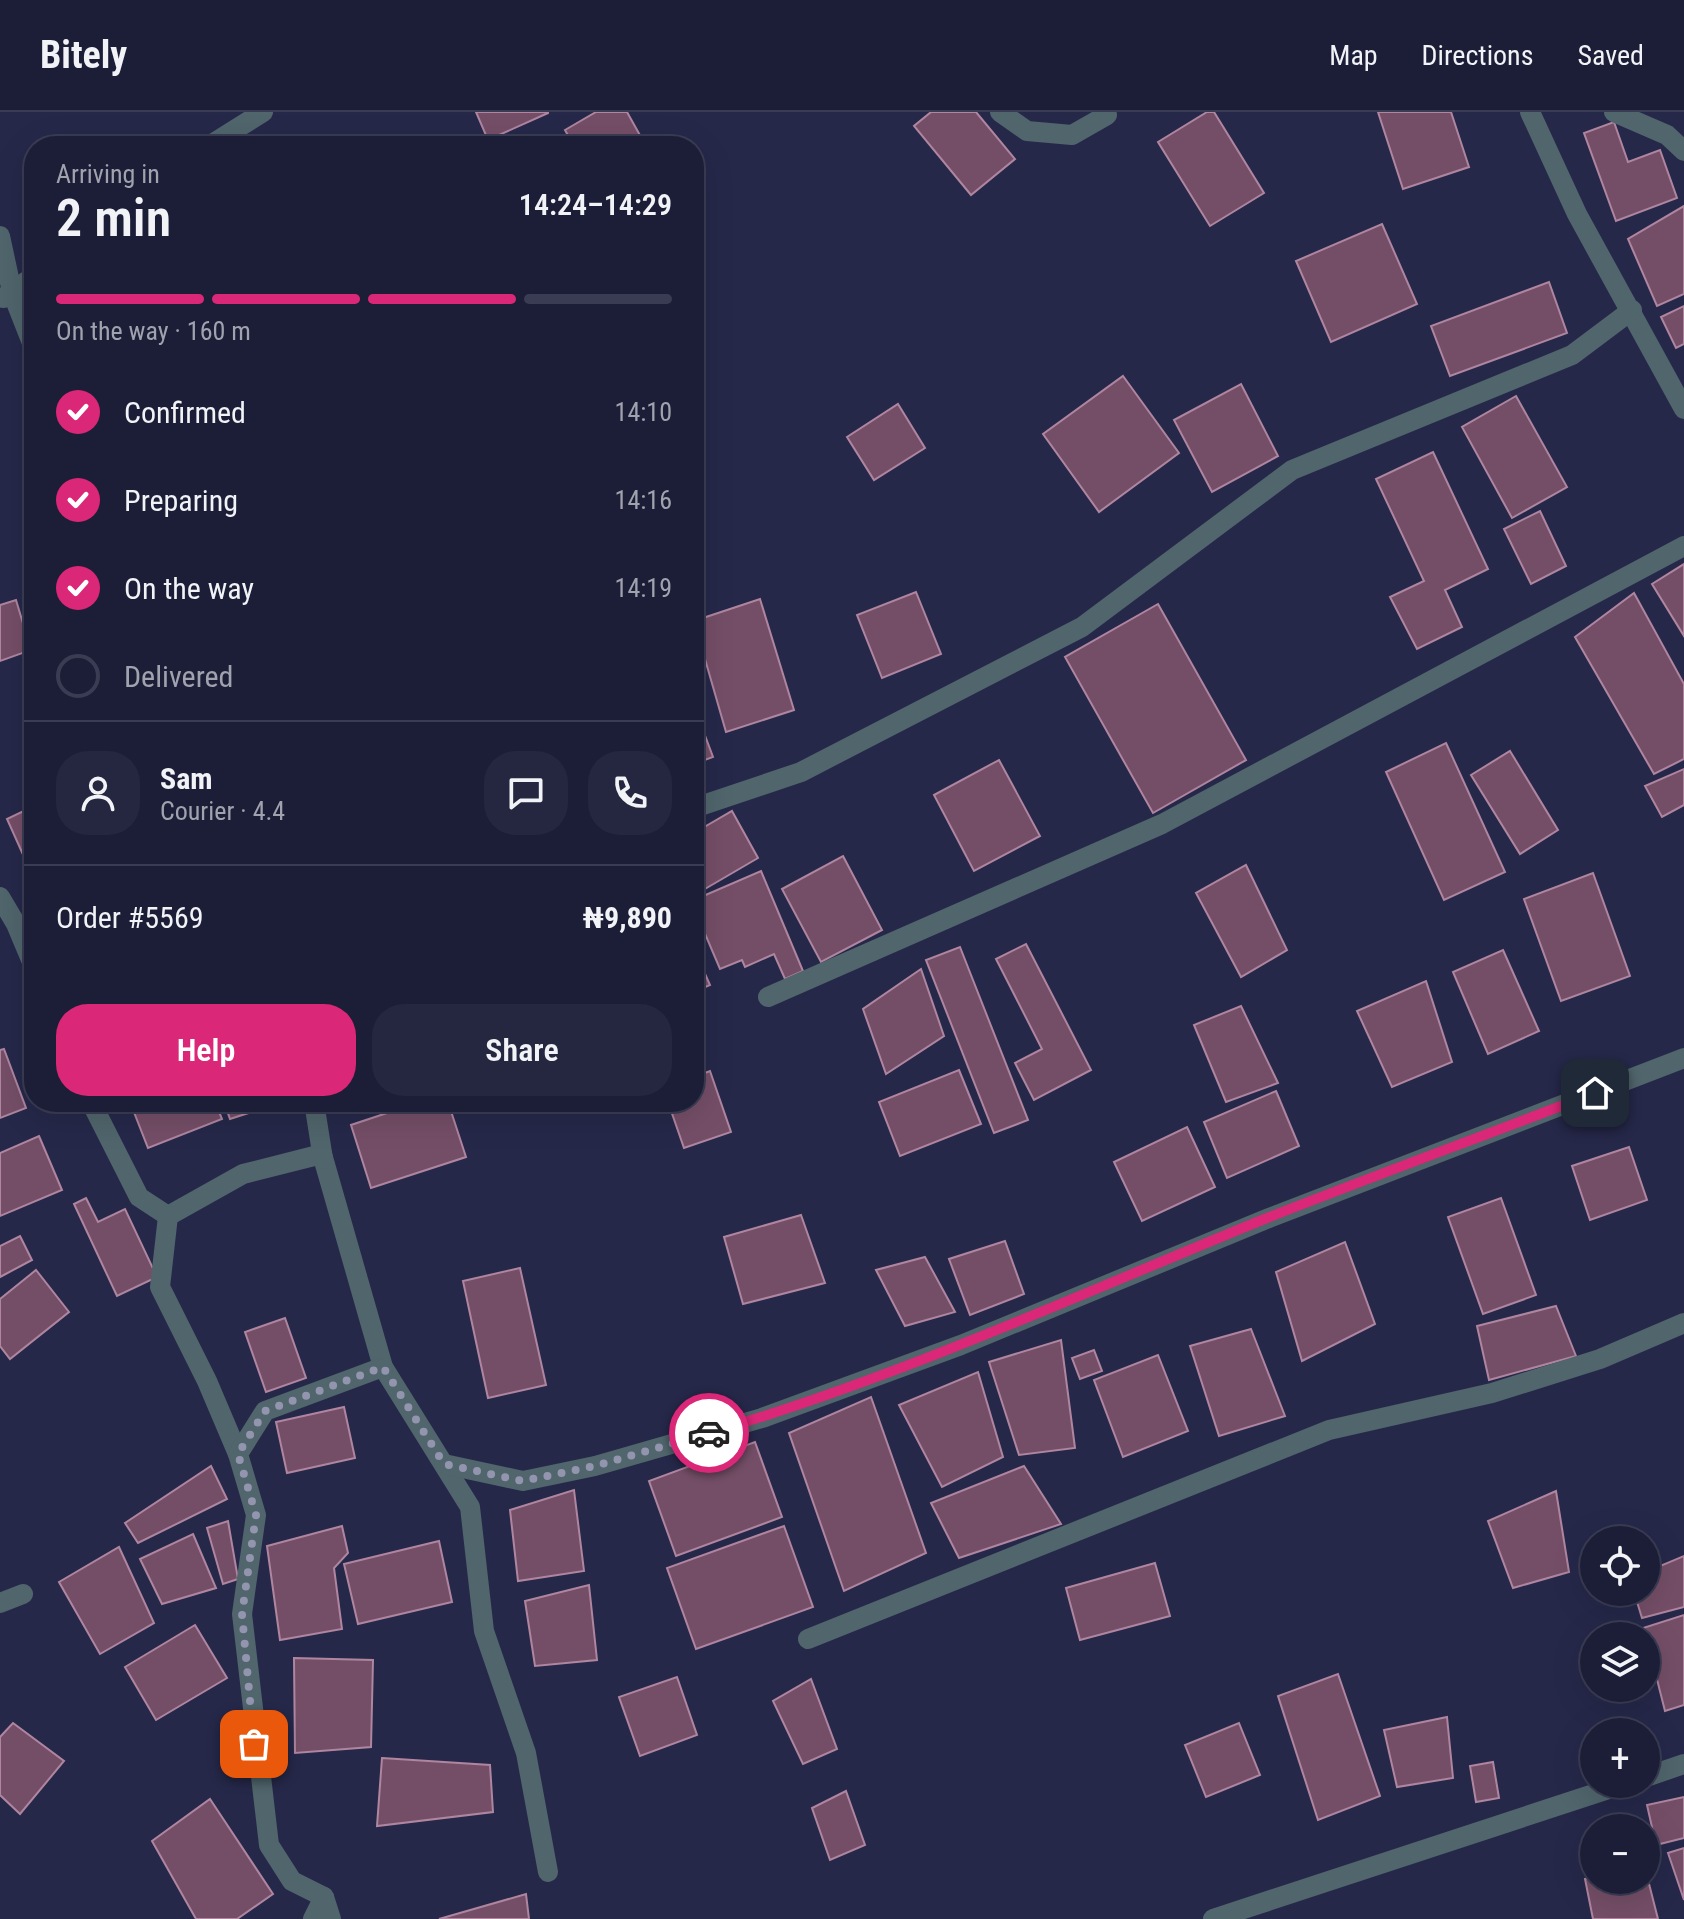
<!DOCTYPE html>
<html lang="en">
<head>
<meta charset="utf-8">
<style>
  body { margin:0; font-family:"Roboto Condensed",sans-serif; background:#252740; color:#f1f3f6; height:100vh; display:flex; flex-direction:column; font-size:30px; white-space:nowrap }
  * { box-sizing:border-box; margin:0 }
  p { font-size:26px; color:#a0a2ae }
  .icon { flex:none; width:44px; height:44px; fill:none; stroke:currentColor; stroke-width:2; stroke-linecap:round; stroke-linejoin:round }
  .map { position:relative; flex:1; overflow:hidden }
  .side { position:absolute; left:24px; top:24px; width:680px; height:976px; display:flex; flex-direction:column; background:#1c1e38; border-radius:32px; box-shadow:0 8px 32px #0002,0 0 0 2px #3a3c53 }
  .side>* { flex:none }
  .buttons { position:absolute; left:1580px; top:1414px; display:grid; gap:16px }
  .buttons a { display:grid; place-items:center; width:80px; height:80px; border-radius:50%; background:#1c1e38; box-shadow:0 8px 32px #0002,0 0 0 2px #3a3c53; font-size:40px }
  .pin { position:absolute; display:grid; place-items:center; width:68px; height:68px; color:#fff; margin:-34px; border-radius:16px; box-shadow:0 4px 12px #0006 }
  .courier { position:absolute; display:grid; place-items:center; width:80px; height:80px; margin:-40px; border:6px solid #db2777; border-radius:50%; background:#fff; color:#222; box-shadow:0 2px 10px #0007 }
  .overview em { font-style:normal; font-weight:600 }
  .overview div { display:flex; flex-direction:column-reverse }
  .overview { display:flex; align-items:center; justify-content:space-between; height:136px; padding:0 32px }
  h1 { font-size:52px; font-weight:600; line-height:60px }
  .bar { display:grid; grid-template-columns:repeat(4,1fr); gap:12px 8px; align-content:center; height:96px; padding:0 32px }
  .bar i { height:10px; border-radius:6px; background:#3a3c53 }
  .bar .selected { background:#db2777 }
  .bar p { grid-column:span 4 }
  .line { display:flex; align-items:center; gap:20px; padding:0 32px; border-top:2px solid #3a3c53 }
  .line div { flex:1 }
  .round { display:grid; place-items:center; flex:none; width:84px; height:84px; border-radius:32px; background:#252740 }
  ol { padding:0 32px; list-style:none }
  li { display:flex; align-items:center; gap:24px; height:88px }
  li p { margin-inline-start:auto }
  li .icon { padding:8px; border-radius:50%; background:#db2777; color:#fff; stroke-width:4 }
  li:last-child { color:#a0a2ae }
  li i { width:44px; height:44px; border:4px solid #3a3c53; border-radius:50% }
  .action { display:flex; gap:16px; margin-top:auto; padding:16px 32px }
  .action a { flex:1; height:92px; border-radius:32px; background:#db2777; color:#fff; font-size:32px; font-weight:600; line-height:92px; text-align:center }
  .action a+a { background:#252740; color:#f1f3f6 }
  header { display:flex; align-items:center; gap:48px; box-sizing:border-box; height:112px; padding:0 40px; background:#1c1e38; border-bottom:2px solid #3a3c53 }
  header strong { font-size:38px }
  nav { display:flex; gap:44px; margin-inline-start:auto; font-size:28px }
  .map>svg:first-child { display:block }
  .building { fill:#744e67; stroke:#af85a0; stroke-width:2 }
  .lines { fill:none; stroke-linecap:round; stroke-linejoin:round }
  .street { stroke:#50656c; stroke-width:20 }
  .done { stroke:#9395af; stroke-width:8; stroke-dasharray:0 14.4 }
  .route { stroke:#db2777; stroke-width:10 }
</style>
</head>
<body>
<header>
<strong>Bitely</strong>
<nav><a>Map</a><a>Directions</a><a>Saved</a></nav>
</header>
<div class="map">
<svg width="1684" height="1807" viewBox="0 0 1684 1807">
  <rect width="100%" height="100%" fill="#26284a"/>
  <g class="building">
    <path d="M476,0H548V1L488,28Z"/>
    <path d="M596,0H627L646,34H574L565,18Z"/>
    <path d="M931,0H976L1015,47L971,83L914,14Z"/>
    <path d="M1207,0H1214L1264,81L1210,114L1158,30Z"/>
    <path d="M1378,0H1451L1469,55L1403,77Z"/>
    <path d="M1614,10L1628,50L1660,38L1677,86L1616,109L1584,21Z"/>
    <path d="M1684,94V182L1657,194L1628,127Z"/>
    <path d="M1382,112L1417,192L1331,230L1296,149Z"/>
    <path d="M1549,170L1567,221L1450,264L1431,214Z"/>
    <path d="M1684,194V232L1676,236L1661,205Z"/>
    <path d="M1123,264L1179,341L1099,400L1043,322Z"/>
    <path d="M1241,272L1278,344L1212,380L1174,308Z"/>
    <path d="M1516,284L1567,375L1512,406L1462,315Z"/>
    <path d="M898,292L925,336L874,368L847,325Z"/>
    <path d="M1433,340L1488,457L1445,478L1462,515L1417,537L1390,485L1424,469L1376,367Z"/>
    <path d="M1540,399L1566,454L1531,472L1504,417Z"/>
    <path d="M1684,452V524L1652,472Z"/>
    <path d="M916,480L941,542L882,566L857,503Z"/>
    <path d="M1634,481L1684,572V647L1654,662L1575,525Z"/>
    <path d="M760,487L794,598L726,620L694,509Z"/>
    <path d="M16,488L31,538L0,549V493Z"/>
    <path d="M1158,492L1246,648L1153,701L1065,545Z"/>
    <path d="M694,594L713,645L694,652Z"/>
    <path d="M1446,631L1505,760L1444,788L1386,660Z"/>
    <path d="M1510,639L1558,718L1520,742L1471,663Z"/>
    <path d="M999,648L1040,724L974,759L934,683Z"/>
    <path d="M1684,657V693L1662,705L1645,674Z"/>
    <path d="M34,694V767L7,707Z"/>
    <path d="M732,699L758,746L698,781L694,775V721Z"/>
    <path d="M843,744L882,818L821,850L782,777Z"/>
    <path d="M1246,753L1287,838L1241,865L1196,781Z"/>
    <path d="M761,759L803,859L785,867L774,842L745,855L742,848L720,857L694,796V788Z"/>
    <path d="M1593,761L1630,864L1561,889L1524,787Z"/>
    <path d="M1026,832L1091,958L1034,988L1015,951L1042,937L996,847Z"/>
    <path d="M960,835L1028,1008L994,1021L926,848Z"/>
    <path d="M694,837L710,873L694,880Z"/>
    <path d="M1503,838L1539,919L1488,942L1453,860Z"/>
    <path d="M921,857L944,924L886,962L863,897Z"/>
    <path d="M1426,869L1452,950L1392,975L1357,899Z"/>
    <path d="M1241,894L1278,971L1226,990L1194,913Z"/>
    <path d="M4,937L26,996L0,1006V938Z"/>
    <path d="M959,958L981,1012L900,1044L879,990Z"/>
    <path d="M710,959L731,1020L684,1036L668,990H694V965Z"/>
    <path d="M1276,979L1299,1034L1227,1066L1204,1010Z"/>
    <path d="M130,990H215L222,1007L148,1036Z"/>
    <path d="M224,990H283L230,1007Z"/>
    <path d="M420,990H448L466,1045L371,1076L351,1013Z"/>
    <path d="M1187,1015L1215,1075L1142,1109L1114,1050Z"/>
    <path d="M39,1024L62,1078L0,1104V1041Z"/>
    <path d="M1629,1035L1647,1088L1590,1108L1572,1054Z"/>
    <path d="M86,1086L98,1110L125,1097L157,1165L117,1184L74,1092Z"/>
    <path d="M1501,1086L1536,1183L1483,1202L1448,1105Z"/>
    <path d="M801,1103L825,1171L743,1192L724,1125Z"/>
    <path d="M20,1124L32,1148L0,1165V1134Z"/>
    <path d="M1005,1129L1024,1182L970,1203L949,1147Z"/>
    <path d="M1345,1130L1375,1212L1302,1249L1276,1160Z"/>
    <path d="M925,1145L955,1200L905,1214L876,1158Z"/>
    <path d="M520,1156L546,1273L488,1286L463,1169Z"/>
    <path d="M36,1158L69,1200L10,1247L0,1234V1187Z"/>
    <path d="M1556,1194L1576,1244L1489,1268L1477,1214Z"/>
    <path d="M285,1206L306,1266L266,1280L245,1220Z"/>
    <path d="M1251,1217L1285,1304L1219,1324L1190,1234Z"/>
    <path d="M1061,1228L1075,1336L1019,1343L989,1250Z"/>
    <path d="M1094,1238L1102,1259L1080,1267L1072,1246Z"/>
    <path d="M1158,1243L1188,1319L1123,1345L1094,1268Z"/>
    <path d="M978,1260L1003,1345L942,1375L899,1293Z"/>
    <path d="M871,1285L926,1441L844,1479L789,1321Z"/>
    <path d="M344,1295L355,1346L287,1361L276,1310Z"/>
    <path d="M755,1330L782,1405L676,1444L649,1369Z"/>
    <path d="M211,1354L227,1387L138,1431L125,1411Z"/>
    <path d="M1024,1354L1061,1412L959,1446L931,1391Z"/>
    <path d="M574,1378L584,1459L518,1469L510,1398Z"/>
    <path d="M1556,1379L1569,1460L1513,1476L1488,1409Z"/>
    <path d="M228,1409L238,1467L223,1472L207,1416Z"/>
    <path d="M342,1414L348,1441L334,1456L342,1517L280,1528L267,1434Z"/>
    <path d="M784,1414L813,1495L696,1537L667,1456Z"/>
    <path d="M193,1422L216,1476L162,1492L140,1447Z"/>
    <path d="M439,1429L452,1490L358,1512L344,1452Z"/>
    <path d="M119,1435L154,1511L100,1542L59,1470Z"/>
    <path d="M1684,1444V1495L1642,1506L1634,1480H1646V1460Z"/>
    <path d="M1155,1451L1170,1504L1080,1528L1066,1476Z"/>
    <path d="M589,1473L597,1548L535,1554L525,1489Z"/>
    <path d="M1684,1503V1593L1665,1599L1646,1524L1640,1517Z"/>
    <path d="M195,1513L227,1566L156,1608L125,1555Z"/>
    <path d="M294,1546L373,1548L371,1635L295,1641Z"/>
    <path d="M1338,1562L1380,1684L1318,1708L1278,1584Z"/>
    <path d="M677,1565L697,1623L640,1644L619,1585Z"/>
    <path d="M811,1567L837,1637L803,1652L773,1589Z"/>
    <path d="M1447,1605L1453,1666L1397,1675L1384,1618Z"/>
    <path d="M13,1611L64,1649L20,1702L0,1683V1625Z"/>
    <path d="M1239,1611L1260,1663L1206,1685L1185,1633Z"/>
    <path d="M382,1646L490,1653L493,1700L377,1714Z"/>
    <path d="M1493,1650L1499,1686L1476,1690L1470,1654Z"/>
    <path d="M846,1679L865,1733L830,1748L812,1696Z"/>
    <path d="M1684,1685V1726L1656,1733L1647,1693Z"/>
    <path d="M210,1687L273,1782L237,1807H196L152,1729Z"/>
    <path d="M1684,1736V1788L1668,1741Z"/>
    <path d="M1646,1760L1658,1807H1593L1585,1767L1594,1764V1768H1646Z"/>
    <path d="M526,1782L529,1807H439Z"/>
  </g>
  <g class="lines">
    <g class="street">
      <path d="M1000,0L1027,19L1072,23L1107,3L1106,0"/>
      <path d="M1530,0L1577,102L1684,297"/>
      <path d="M1614,0L1667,23L1684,39"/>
      <path d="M209,34L263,0"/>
      <path d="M0,124L12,180L34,236"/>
      <path d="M3,186L34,164"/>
      <path d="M694,696L801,660L1082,515L1292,358L1572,243L1632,198"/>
      <path d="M0,785L16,812L34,855"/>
      <path d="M768,885L1162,712L1684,434"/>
      <path d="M91,990L139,1085L168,1104L243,1062L322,1042L383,1255L470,1395L484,1519L526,1641L548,1760"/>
      <path d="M314,990L323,1047"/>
      <path d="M168,1104L160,1175L207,1269L238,1342"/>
      <path d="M444,1352L523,1369L595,1354L762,1306L961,1233L1269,1106L1684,946"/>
      <path d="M0,1491L23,1482"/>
      <path d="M808,1527L1329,1318L1492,1281L1600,1247L1684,1211"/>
      <path d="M1646,1665L1684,1652"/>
      <path d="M324,1785L292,1769L269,1733L242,1502L256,1403L238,1342L265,1299L383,1255"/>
      <path d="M313,1807L324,1785L331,1807"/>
      <path d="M1213,1807L1624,1672"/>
    </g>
  </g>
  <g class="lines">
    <path class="done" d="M254,1632L242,1502L256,1403L238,1342L265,1299L383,1255L444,1352L523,1369L595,1354L709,1321"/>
    <path class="route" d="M709,1321C900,1265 1083,1181 1267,1106C1376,1063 1486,1023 1595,981"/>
  </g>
</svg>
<div class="buttons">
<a><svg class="icon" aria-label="locate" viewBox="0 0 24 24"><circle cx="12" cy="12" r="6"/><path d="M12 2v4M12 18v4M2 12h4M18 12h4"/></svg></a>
<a><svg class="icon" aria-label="layers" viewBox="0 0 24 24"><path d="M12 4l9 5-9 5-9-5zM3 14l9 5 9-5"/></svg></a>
<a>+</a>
<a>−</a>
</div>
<div class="pin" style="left:254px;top:1632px;background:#ea580c"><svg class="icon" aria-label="bag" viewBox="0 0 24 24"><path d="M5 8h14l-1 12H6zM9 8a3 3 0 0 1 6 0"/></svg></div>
<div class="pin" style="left:1595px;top:981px;background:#1f2937"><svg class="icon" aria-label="home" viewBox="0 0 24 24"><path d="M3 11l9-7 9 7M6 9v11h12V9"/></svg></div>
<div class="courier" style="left:709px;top:1321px"><svg class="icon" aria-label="car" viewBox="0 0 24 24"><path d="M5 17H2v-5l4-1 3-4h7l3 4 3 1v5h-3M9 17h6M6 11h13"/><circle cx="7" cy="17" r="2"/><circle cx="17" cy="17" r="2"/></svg></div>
<section class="side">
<div class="overview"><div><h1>2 min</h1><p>Arriving in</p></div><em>14:24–14:29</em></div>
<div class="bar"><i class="selected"></i><i class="selected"></i><i class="selected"></i><i></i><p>On the way · 160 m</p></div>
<ol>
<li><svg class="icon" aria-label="check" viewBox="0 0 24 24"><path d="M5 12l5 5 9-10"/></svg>Confirmed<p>14:10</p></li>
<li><svg class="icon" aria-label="check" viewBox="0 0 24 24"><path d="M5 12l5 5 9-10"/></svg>Preparing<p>14:16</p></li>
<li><svg class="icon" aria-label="check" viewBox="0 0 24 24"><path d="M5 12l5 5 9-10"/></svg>On the way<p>14:19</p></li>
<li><i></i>Delivered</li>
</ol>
<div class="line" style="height:144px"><a class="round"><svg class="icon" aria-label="person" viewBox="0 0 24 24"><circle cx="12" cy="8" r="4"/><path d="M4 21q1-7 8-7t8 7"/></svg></a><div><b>Sam</b><p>Courier · 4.4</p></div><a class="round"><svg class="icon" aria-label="chat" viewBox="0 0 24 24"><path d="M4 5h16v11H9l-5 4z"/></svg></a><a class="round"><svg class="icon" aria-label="phone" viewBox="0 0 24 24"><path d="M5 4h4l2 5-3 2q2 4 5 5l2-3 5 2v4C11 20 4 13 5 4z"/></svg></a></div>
<div class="line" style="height:104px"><div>Order #5569</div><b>₦9,890</b></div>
<div class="action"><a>Help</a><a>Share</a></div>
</section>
</div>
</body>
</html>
